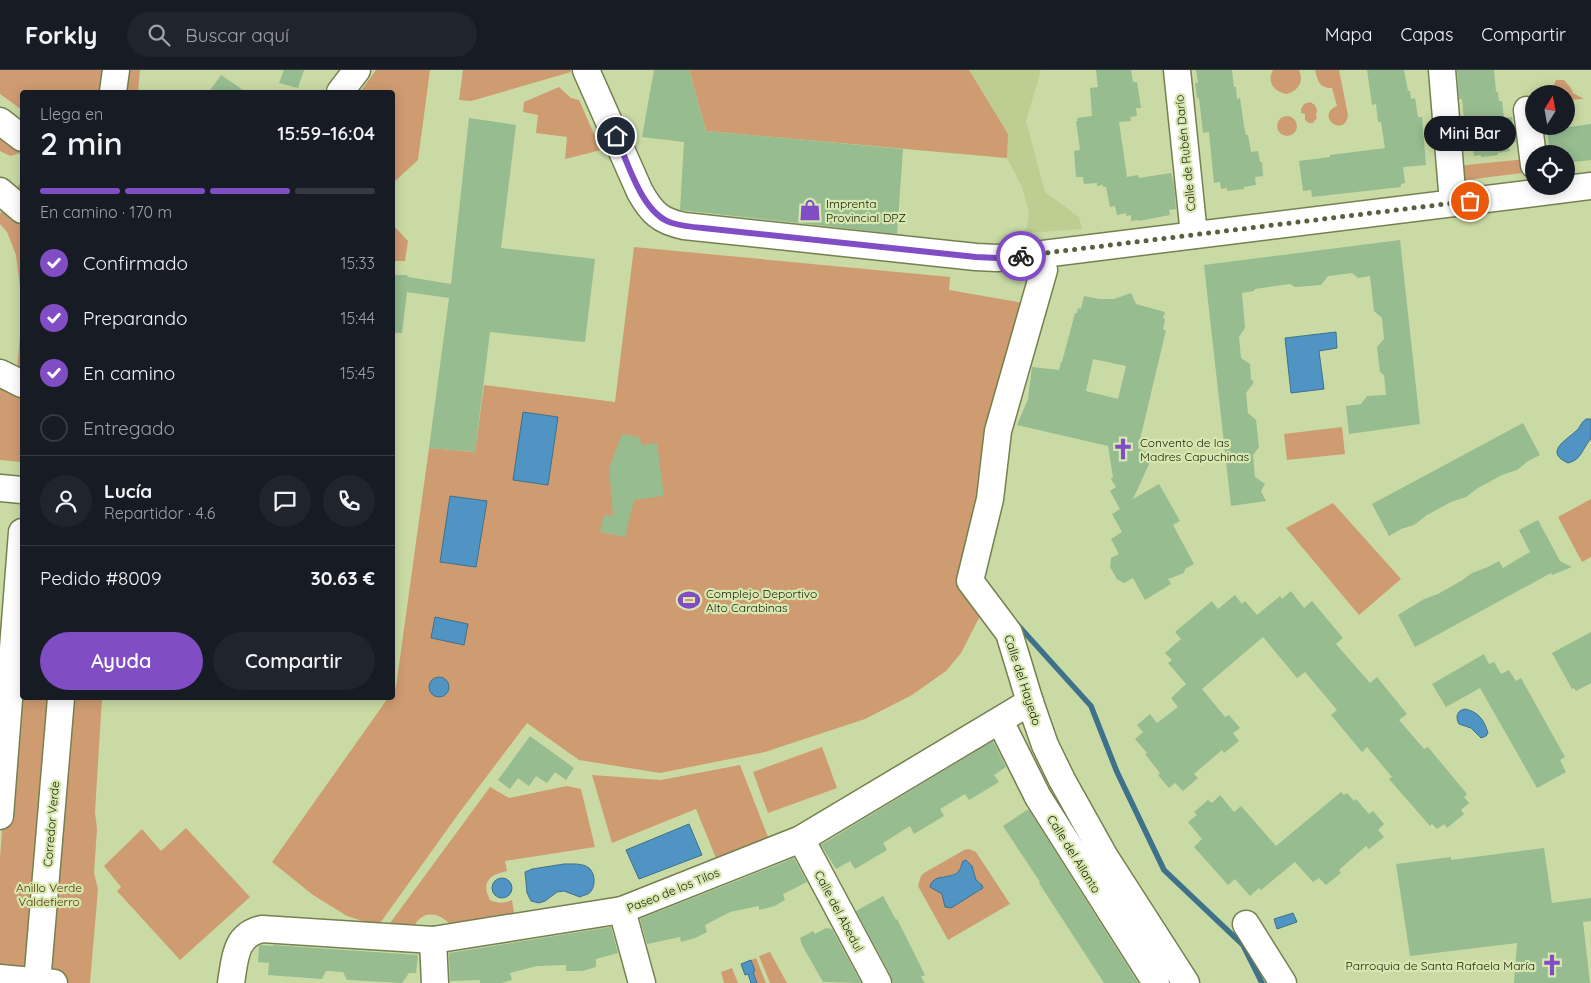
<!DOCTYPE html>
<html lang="es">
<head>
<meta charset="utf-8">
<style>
  body { margin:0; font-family:Quicksand,sans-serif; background:#20242c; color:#f1f3f6; height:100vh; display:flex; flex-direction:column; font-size:19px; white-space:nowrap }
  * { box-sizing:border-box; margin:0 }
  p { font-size:16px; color:#9ea1a6 }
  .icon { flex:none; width:28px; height:28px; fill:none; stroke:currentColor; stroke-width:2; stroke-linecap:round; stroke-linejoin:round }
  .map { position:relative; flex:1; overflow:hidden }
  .drawer { position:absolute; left:20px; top:20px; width:375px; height:610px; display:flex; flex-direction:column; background:#171b24; border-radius:5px; box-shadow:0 2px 12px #0003 }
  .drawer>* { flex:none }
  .needle { width:32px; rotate:11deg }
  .fabs { position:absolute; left:1525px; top:15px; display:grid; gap:10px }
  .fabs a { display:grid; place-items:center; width:50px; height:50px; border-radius:50%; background:#171b24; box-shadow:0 2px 12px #0003; font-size:25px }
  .pin { position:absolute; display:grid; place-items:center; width:42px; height:42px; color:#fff; margin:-21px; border:2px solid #fff; border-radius:50%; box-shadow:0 1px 5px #0007 }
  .courier { position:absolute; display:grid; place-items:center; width:50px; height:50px; margin:-25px; border:4px solid #814dc4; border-radius:50%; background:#fff; color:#222; box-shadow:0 1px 6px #0007 }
  .bubble { position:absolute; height:35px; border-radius:18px; background:#171b24; box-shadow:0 2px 12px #0003; font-size:16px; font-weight:600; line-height:35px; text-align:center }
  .summary em { font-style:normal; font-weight:600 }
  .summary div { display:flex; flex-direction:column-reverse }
  .summary { display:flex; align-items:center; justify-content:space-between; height:85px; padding:0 20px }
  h1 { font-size:32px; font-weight:600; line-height:38px }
  .bar { display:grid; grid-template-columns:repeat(4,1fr); gap:8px 5px; align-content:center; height:60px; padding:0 20px }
  .bar i { height:6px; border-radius:4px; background:#363941 }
  .bar .current { background:#814dc4 }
  .bar p { grid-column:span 4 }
  .line { display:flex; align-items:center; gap:12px; padding:0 20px; border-top:1px solid #363941 }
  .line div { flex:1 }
  .round { display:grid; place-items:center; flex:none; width:52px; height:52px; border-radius:26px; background:#20242c }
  ol { padding:0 20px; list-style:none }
  li { display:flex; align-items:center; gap:15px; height:55px }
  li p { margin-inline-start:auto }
  li .icon { padding:5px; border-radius:50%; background:#814dc4; color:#fff; stroke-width:4 }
  li:last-child { color:#9ea1a6 }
  li i { width:28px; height:28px; border:2px solid #363941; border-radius:50% }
  .primary-button { display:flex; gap:10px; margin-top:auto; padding:10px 20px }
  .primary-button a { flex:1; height:58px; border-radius:30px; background:#814dc4; color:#fff; font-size:20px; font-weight:600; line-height:58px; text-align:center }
  .primary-button a+a { background:#20242c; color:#f1f3f6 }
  header { display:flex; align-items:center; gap:30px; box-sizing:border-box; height:70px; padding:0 25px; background:#171b24; border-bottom:1px solid #363941 }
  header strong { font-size:24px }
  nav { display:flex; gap:28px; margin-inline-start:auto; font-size:18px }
  .search { width:350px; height:45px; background:#20242c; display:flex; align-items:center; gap:12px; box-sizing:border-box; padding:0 18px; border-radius:28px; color:#9ea1a6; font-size:19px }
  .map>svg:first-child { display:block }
  .built { fill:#bece92 }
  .green { fill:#cf9c71; fill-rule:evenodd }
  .water { fill:#4f94c3; stroke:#3f718b }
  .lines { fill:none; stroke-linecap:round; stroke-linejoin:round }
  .stream { stroke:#3f718b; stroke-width:5.5 }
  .building { fill:#96bc90; fill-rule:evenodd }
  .minor-casing { stroke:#74814f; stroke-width:29 }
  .minor { stroke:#fff; stroke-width:26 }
  .done { stroke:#57603f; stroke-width:5; stroke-dasharray:0 9 }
  .route { stroke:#814dc4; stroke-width:6 }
  .labels { text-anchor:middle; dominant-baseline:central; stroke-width:4.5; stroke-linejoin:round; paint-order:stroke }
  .street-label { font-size:12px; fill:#191e09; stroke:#d7e7b0 }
  .poi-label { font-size:12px; fill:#191e09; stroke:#d7e7b0; text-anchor:start }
  .park-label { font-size:12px; fill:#583006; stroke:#d7e7b0 }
</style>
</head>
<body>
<header>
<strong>Forkly</strong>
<div class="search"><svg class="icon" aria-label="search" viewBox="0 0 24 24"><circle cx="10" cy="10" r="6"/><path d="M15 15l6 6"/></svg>Buscar aquí</div>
<nav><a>Mapa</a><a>Capas</a><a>Compartir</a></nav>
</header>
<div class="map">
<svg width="1591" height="913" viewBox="0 0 1591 913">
  <rect width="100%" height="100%" fill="#cadaa4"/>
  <path class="built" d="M689,0H1041L1026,51L1045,122L1079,147L1082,159L1026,163L1029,143L1022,117L1007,88L903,79Z"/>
  <g class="green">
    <path d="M0,0H140L138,22H22V40L0,24Z"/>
    <path d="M376,0H430L418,90L393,113L392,22H360Z"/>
    <path d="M463,0H570L571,2L471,31L459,30Z"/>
    <path d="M689,0H969L1008,64L1007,88L706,61Z"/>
    <path d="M1273,0H1299C1304,12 1299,20 1287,24C1275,22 1266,13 1273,0Z"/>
    <path d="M1315,0H1339L1348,45C1345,69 1314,46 1337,36L1332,18C1319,18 1318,11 1315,0Z"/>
    <path d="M1556,10H1564L1571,18L1573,23L1584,29L1566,30V24H1550Z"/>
    <path d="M559,17L571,28L579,30L601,80L565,89L567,67L536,63L538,45L523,42L524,32Z"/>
    <path d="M1310,32L1315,35L1317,40L1316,46L1317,48L1313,53H1309L1305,50V44L1301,43V39L1304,34Z"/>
    <circle cx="1287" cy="56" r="10"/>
    <path d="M0,60L22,80L21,83L10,86L0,81Z"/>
    <path d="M1527,89L1530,102L1458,111L1456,96Z"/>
    <path d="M22,110V233L16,185L7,162L0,154V144Z"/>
    <path d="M392,154L408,171L405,191H393Z"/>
    <path d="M634,177L950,207L949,220L1029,234L996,349L980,546L961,583L946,601L912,625L865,649L765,682L660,703L579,690L527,653L459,743L378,856L347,846L313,825L272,792L388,628H392L393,622L396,617L429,378L475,382L484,315L615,332Z"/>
    <path d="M22,242V392L0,390V291L17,300Z"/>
    <path d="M1342,357L1345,384L1287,390L1284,364Z"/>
    <path d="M1591,429V487L1582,492L1558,447Z"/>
    <path d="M1333,433L1401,509L1359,545L1286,458Z"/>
    <path d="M22,493V628H102L95,742L97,759L94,803L98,819L90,913H0V788Z"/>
    <path d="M822,677L837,718L768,743L753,702Z"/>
    <path d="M740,695L770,772L718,793L696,739L612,773L592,705L661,710Z"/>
    <path d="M567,716L581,719L595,777L505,791L507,801C489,805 481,812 490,830C499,834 504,833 512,830L515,849L452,857C441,842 421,838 413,859L385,860L490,717L509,728Z"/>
    <path d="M186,758L250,827L180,890L117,821L121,817L104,796L142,759L161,781Z"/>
    <path d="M969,779L976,782L1010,834L948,870L918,816L921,806L924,803L964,780ZM962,793L972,796L976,810L980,813L981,820L948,838L942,824L936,820L943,806H950L959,801Z"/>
    <path d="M770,882L787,913H770L759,886Z"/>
    <path d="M756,888L766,913H757L752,902L755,901L751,890Z"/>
    <path d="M732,898L738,913H724L721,902Z"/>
  </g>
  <g class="water">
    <path d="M1336,262L1337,278L1319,281L1324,319L1291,323L1285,268Z"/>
    <path d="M523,342L558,347L548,415L513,410Z"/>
    <path d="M1586,349H1591V369C1582,378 1582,390 1568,393C1544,382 1565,371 1576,361C1581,357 1580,353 1586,349Z"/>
    <path d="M450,426L487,431L476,497L440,492Z"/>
    <path d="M435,547L468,554L464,575L431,568Z"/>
    <circle cx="439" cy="617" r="10"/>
    <path d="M1465,639C1479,642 1484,650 1488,663L1486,666L1481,668L1471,658L1459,654C1455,647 1457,640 1465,639Z"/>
    <path d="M689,754L702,785L639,809L626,780Z"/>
    <path d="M966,790L972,796L976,810L982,815L983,818L951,838L945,837L942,824L930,817C933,803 949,810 958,802C961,799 961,795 963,791Z"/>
    <path d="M564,794C572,794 583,793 589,798C596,804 596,819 588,824C585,825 582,826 580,827L564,821L557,822L545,831L539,833L531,831L527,823L525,802L532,799Z"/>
    <circle cx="502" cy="818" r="10"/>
    <path d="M1293,843L1297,852L1277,859L1274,849Z"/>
    <path d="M751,890L755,901L753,902L757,913H751L748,904L745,905L741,894Z"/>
  </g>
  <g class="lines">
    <path class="stream" d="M1016,553L1091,636L1117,702L1164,800L1243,875L1262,913"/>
  </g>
  <g class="building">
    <path d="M284,0H304L298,18L279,13Z"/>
    <path d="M654,0H689L706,61L903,79L897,164L680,140L684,72L642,67Z"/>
    <path d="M1096,0H1131L1133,12H1137L1141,38H1136L1137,46L1130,47L1131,51L1119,52L1127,107L1138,105L1139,108L1171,103L1174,113L1176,139L1169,140L1170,145L1139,151V150L1131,151V145L1126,146V143L1117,145L1115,136L1110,137L1106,117H1103V115L1097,116V113L1084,114L1083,107H1076L1074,81L1080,80L1076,51H1078L1077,48L1092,46L1090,18L1098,17Z"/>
    <path d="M1196,0H1232L1234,17H1236L1237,29L1240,28L1244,56L1246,65H1248L1251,82L1258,81L1260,92H1262L1263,106L1255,107L1256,115L1244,117V119L1227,121V118L1221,119L1220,112L1214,113L1209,62L1203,63L1199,28H1197L1195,13H1198Z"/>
    <path d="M1367,0H1404L1408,21H1410L1411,29L1415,28L1418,47H1422L1426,95L1403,97L1405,113L1401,114V117L1312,127L1311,120L1303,121L1299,91L1330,87V85L1385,78L1381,52H1378L1376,34L1372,35Z"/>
    <path d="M1457,0H1494L1496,22H1498L1499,31H1502L1504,48L1512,47L1516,72L1508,73L1510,81L1498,83V85L1481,87V85L1474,86L1473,78L1467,79L1462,29H1459Z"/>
    <path d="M221,5L246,22H209Z"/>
    <path d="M469,48L516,55L501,178L595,189L585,272L490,262L475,382L429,378L449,228L407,222L402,263H392V205H407L408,207L451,214Z"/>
    <path d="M1591,54V90L1566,93V84H1550L1547,60Z"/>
    <path d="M1400,170L1420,354L1349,364L1346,336L1361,334L1367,326L1386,325L1384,305L1380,302L1377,277L1384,269L1382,248L1374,241L1370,206L1358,208L1352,203L1328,206L1321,215L1295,217L1290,214L1255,219L1254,221L1242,223L1245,258L1239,267L1241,288L1250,294L1251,309L1254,312L1246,323L1248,343L1256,350L1259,377L1253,385L1255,407L1265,414L1261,421L1266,431L1231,436L1204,195Z"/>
    <path d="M1131,223L1136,234L1165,242L1163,248L1165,249L1163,260H1166L1138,378L1147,383L1150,389V392L1133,429L1159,414L1180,451L1173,455L1194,494L1185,499L1184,503L1168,509L1171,514L1145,530L1133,508L1124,513L1117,509L1110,497L1111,488L1119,484L1111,469L1122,462L1112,444L1120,439L1110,421L1116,417L1111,409L1113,407L1108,376L1017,355L1028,329L1032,297L1059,300L1061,292H1062L1075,243H1077L1078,238L1081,239L1084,226L1099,229H1114ZM1093,289L1126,296L1118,329L1086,321Z"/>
    <path d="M1523,353L1540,385L1528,391L1517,400L1502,405L1478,418L1466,427L1451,432L1427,445L1414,455L1401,459L1389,466L1372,434Z"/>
    <path d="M622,364L639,367L642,375L657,373L664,426L634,430L625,467L600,462L604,445L613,446L609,398Z"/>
    <path d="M1538,450L1560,491L1572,497L1552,505L1551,503L1415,577L1398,545L1424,529L1438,524L1461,511L1472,503L1488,497L1499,491L1503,498L1530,482L1519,460Z"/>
    <path d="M1291,521L1304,538L1312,531L1343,568L1336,574L1370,613L1377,607L1407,644L1399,650L1424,679L1428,677L1467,724L1464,727L1469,733L1461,740L1464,744L1447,758L1444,754L1437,759L1432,754L1430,756L1389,709L1392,707L1367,677L1362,682L1331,645L1337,640L1305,602L1297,608L1263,567L1202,619L1225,647L1229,645L1240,658L1233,663L1239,671L1224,683L1222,680L1194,704L1198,708L1183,721L1175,713L1169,718L1158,705L1160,703L1145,684L1147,683L1135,669L1143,662L1137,655L1150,644L1157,653L1178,637L1171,628L1186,614L1168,593L1172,590L1165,583L1181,569L1175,562L1212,531L1218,539L1235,525L1242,534L1245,531L1257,545L1280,526L1282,529Z"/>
    <path d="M1591,562V613L1576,621L1574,618L1572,619L1552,583Z"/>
    <path d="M1484,584L1489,594L1494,592L1501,604L1509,600L1516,611L1521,608L1565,687L1560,690L1566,702L1537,718L1480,618L1446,637L1432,614Z"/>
    <path d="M530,666L574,698L566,710L555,702L547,713L536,706L529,716L518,708L510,719L498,710Z"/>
    <path d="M993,671L1006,697L994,705L999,712L969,730L965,724L940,739L944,746L914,764L910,756L883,773L887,780L855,799L850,791L836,799L821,775Z"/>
    <path d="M1341,722L1344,725L1347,723L1354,731L1356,729L1369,744L1373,741L1384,754L1378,760L1384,767L1369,779L1366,776L1339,800L1341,803L1326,815L1319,808L1313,812L1295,792L1261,820L1259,818L1250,826L1235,809L1228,815L1194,777L1202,769L1188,752L1197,745L1194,742L1208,730L1212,733L1220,725L1234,742L1241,736L1276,776Z"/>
    <path d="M1027,740H1029L1138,913H1104L1039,813L1040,812L1003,756Z"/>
    <path d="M1544,778L1552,833L1591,828V851L1583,852L1590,913H1514L1517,873L1410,886L1396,794L1451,787V790Z"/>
    <path d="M794,788L807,812L783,824L785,830L775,836L759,840V836L730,842L705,855L707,862L695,868L681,872L680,867L647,874L640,849Z"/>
    <path d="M883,826L896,850L897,849L925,905L921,907L925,913H893L891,906L856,841Z"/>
    <path d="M611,857L618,883L596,889V897L582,901H566V895L537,896L510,903L512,910L502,913H480V910L450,911L449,883Z"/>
    <path d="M826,858L832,859L861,913L823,912L802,875L800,868L813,861L815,864Z"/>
    <path d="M261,875L273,876V875L418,885L416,903H409L402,913L347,910L343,902L326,901L322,909L268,905L269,893L258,892L259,876Z"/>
  </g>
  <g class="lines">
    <g class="minor-casing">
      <g id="minor">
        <path d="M586,0L640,122C652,143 660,151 684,156L976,187L997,188L1043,184L1591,116"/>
        <path d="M1177,0L1194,165"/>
        <path d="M1442,0L1453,133"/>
        <path d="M113,22L116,0"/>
        <path d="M340,22L357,0"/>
        <path d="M1527,40L1534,95"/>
        <path d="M0,51L22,68"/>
        <path d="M0,121L22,140"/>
        <path d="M1044,200L998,361L990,429L970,511L1009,563L1030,632L1045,675L1062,710L1105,787L1186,913"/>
        <path d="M0,303L22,314"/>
        <path d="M0,418L22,420"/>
        <path d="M1000,651L1038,727L1156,913"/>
        <path d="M0,746L22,462"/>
        <path d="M801,769L878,913"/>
        <path d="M622,840L642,913"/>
        <path d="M1246,854L1283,913"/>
        <path d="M433,870L435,913"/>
        <path d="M0,908L54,913"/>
        <path d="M37,913L61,628"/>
        <path d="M231,913C235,890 234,865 262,859L433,870L622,840L801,769L1030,632"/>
      </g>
    </g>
    <use href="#minor" class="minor"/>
  </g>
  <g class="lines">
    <path class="done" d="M1021,186L1470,131"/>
    <path class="route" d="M616,66C628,93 642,144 672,153C682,156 692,157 703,158L976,187L997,188L1021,186"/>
  </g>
  <defs>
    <g id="shop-bare" transform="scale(1.725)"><path d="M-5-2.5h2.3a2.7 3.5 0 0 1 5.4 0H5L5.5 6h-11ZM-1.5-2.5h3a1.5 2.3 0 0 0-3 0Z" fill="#814dc4" stroke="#d7e7b0" stroke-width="2.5" paint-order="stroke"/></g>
    <g id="church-bare" transform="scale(1.725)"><path d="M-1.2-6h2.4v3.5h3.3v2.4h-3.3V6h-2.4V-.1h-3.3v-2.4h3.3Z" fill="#814dc4" stroke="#d7e7b0" stroke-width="2.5" paint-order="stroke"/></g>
    <g id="stadium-bare" transform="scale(1.725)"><path d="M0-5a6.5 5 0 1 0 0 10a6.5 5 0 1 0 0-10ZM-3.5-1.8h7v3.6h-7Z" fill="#814dc4" stroke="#d7e7b0" stroke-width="2.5" paint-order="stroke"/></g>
  </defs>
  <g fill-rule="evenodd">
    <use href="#shop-bare" x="810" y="140"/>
    <use href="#church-bare" x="1123" y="379"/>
    <use href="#stadium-bare" x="689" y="530"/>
    <use href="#church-bare" x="1552" y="895"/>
  </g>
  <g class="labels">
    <g class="street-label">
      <text transform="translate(1185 83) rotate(-96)">Calle de Rubén Darío</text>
      <text transform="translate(1023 610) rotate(72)">Calle del Hayedo</text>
      <text transform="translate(51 754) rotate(-85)">Corredor Verde</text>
      <text transform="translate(1074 784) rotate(58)">Calle del Ailanto</text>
      <text transform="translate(673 820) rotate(-22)">Paseo de los Tilos</text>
      <text transform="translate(839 841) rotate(62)">Calle del Abedul</text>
    </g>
    <g class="poi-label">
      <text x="826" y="133">Imprenta<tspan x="826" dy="14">Provincial DPZ</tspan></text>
      <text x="1140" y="372">Convento de las<tspan x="1140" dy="14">Madres Capuchinas</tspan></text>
      <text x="706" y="523">Complejo Deportivo<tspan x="706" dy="14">Alto Carabinas</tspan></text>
      <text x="1535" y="895" text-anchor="end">Parroquia de Santa Rafaela María</text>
    </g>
    <g class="park-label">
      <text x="49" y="817">Anillo Verde<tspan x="49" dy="14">Valdefierro</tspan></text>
    </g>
  </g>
</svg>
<div class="fabs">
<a><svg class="needle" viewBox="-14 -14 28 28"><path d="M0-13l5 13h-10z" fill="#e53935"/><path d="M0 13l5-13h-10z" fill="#9ea1a6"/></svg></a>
<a><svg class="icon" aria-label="locate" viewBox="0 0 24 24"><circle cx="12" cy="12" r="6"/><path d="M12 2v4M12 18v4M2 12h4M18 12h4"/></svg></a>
</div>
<div class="pin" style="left:1470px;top:131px;background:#ea580c"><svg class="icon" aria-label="bag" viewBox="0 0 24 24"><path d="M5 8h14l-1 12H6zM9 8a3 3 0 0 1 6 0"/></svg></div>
<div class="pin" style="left:616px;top:66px;background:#1f2937"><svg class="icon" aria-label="home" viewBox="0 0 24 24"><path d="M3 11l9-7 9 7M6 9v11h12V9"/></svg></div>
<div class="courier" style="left:1021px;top:186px"><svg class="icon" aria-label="bike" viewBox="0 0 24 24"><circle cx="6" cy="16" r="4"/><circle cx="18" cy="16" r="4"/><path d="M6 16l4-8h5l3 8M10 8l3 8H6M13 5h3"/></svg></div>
<div class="bubble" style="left:1424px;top:46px;width:92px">Mini Bar</div>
<section class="drawer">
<div class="summary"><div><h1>2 min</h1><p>Llega en</p></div><em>15:59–16:04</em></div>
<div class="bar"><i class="current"></i><i class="current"></i><i class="current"></i><i></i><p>En camino · 170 m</p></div>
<ol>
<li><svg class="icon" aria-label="check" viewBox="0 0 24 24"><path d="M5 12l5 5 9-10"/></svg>Confirmado<p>15:33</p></li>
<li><svg class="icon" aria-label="check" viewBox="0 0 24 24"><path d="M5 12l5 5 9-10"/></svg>Preparando<p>15:44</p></li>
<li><svg class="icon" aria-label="check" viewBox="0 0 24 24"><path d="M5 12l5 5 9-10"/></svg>En camino<p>15:45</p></li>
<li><i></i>Entregado</li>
</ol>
<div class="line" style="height:90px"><a class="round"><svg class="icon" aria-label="person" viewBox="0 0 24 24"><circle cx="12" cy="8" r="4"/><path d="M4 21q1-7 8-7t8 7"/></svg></a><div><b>Lucía</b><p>Repartidor · 4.6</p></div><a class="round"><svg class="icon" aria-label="chat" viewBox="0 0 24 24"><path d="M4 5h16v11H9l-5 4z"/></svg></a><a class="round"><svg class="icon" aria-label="phone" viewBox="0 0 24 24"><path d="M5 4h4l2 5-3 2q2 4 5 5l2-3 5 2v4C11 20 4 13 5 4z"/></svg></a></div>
<div class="line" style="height:65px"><div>Pedido #8009</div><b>30.63 €</b></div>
<div class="primary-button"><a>Ayuda</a><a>Compartir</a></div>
</section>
</div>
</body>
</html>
